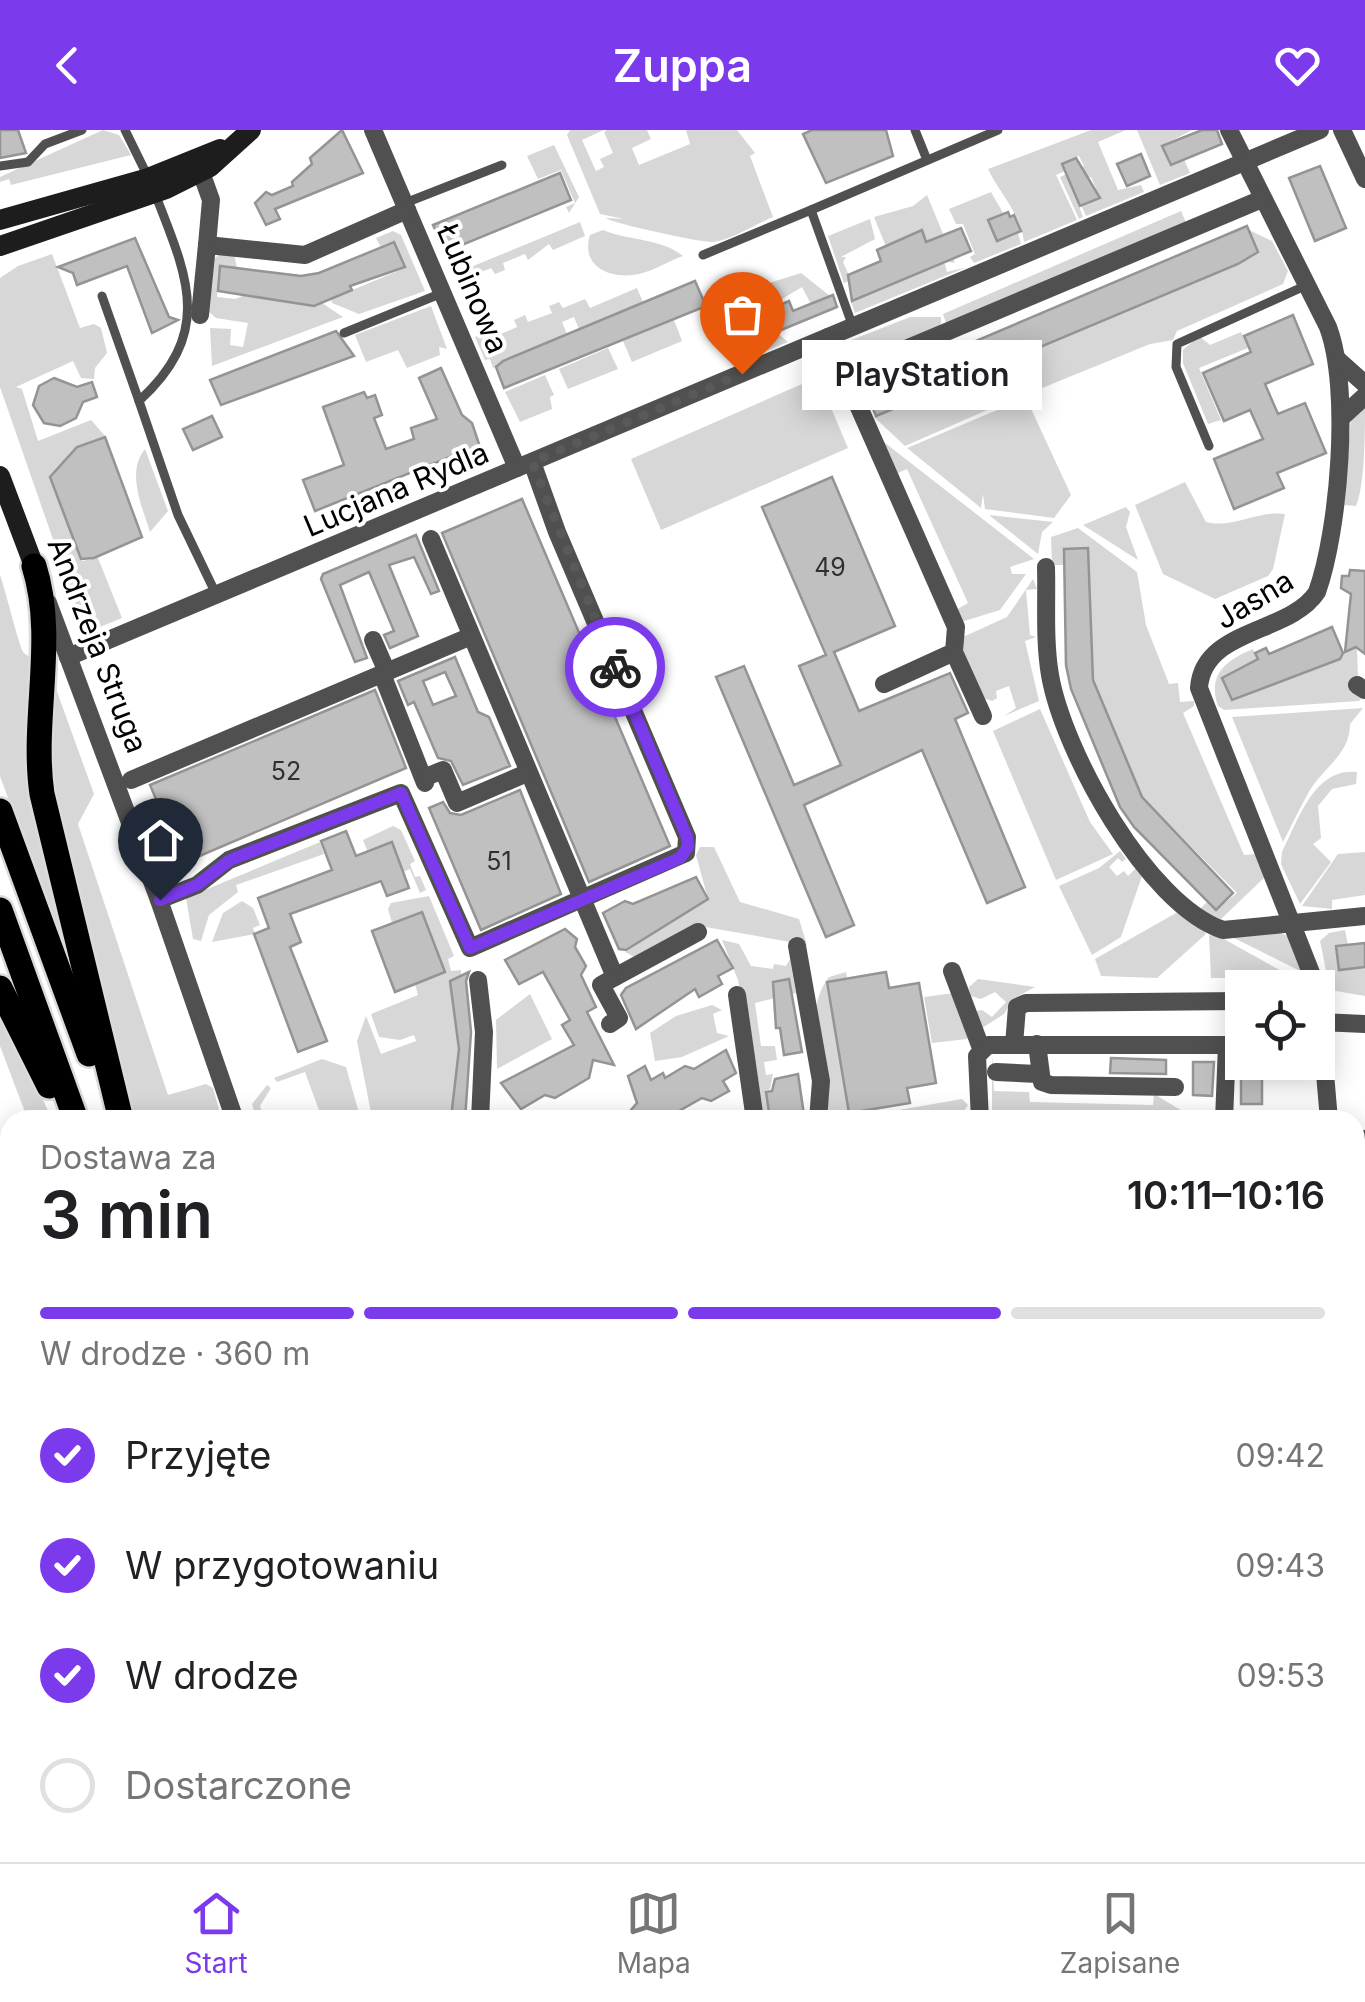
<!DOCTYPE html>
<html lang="pl">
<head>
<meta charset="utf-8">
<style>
  body { margin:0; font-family:Inter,sans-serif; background:#f2f2f2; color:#202124; height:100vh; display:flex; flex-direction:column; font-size:38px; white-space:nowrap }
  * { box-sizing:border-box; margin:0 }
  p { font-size:32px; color:#757577 }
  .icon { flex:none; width:55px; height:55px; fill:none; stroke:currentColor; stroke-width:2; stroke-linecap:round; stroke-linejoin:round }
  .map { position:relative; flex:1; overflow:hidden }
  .side { position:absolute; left:0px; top:980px; width:1365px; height:752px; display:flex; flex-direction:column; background:#fff; border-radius:30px 30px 0 0; box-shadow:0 5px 25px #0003 }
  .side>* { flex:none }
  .controls { position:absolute; left:1225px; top:840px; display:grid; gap:20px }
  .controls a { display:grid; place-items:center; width:110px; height:110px; border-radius:0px; background:#fff; box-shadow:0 5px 25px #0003; font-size:50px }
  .pin { position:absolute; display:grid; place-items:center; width:85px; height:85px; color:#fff; margin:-102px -42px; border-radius:50% 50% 50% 0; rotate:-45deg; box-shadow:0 0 10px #0007 }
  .pin .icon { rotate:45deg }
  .courier { position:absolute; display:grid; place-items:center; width:100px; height:100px; margin:-50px; border:8px solid #7c3aed; border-radius:50%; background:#fff; color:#222; box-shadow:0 2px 12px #0007 }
  .bubble { position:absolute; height:70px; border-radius:0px; background:#fff; box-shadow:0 5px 25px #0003; font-size:32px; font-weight:600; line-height:70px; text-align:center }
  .headline em { font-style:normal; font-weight:600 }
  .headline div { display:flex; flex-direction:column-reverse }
  .headline { display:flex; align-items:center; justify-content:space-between; height:170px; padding:0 40px }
  h1 { font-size:65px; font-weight:600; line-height:75px }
  .bar { display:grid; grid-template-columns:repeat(4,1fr); gap:15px 10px; align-content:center; height:120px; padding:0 40px }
  .bar i { height:12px; border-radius:8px; background:#e0e0e0 }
  .bar .selected { background:#7c3aed }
  .bar p { grid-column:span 4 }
  ol { padding:0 40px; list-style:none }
  li { display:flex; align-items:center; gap:30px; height:110px }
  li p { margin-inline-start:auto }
  li .icon { padding:10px; border-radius:50%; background:#7c3aed; color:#fff; stroke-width:4 }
  li:last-child { color:#757577 }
  li i { width:55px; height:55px; border:5px solid #e0e0e0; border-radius:50% }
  header { display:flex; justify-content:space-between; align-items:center; height:130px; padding:0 40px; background:#7c3aed; color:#fff; font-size:45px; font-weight:600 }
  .dock { display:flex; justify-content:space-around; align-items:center; height:140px; border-top:2px solid #e0e0e0; background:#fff; font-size:28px; color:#757577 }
  .dock a { display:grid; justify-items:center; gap:5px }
  .dock .selected { color:#7c3aed }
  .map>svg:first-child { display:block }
  .green { fill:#d7d7d7 }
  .building { fill:#c0c0c0; stroke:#949494; stroke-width:2.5; fill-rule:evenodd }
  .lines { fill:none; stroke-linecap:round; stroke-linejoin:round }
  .primary-casing { stroke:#dbdbdb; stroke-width:30 }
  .lane { stroke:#505050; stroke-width:9 }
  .street { stroke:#505050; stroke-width:18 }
  .secondary { stroke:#1d1d1d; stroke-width:20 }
  .primary { stroke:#000; stroke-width:25 }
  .rail { stroke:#000; stroke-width:5; stroke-dasharray:15 5 2.5 5; stroke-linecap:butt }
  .done { stroke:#595959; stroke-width:10; stroke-dasharray:0 18 }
  .route { stroke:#7c3aed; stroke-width:12 }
  .labels { text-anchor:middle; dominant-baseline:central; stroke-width:8; stroke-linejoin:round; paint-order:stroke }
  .number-label { font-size:25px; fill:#303030 }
  .street-label { font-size:30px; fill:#000; stroke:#fff }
</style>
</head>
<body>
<header><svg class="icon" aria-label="back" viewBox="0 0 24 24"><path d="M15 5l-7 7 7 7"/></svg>Zuppa<svg class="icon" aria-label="heart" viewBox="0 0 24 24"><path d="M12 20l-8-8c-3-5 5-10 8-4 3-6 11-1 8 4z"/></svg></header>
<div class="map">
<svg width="1365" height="1732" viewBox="0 0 1365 1732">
  <rect width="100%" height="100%" fill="#fff"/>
  <g class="green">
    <path d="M103,0L119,5L131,25L11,55L9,49L0,52V47Z"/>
    <path d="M570,0H604L582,10L596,41L604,37L600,29L613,23L604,2L607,0H647L651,9L632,18L639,35L690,14L686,0H737L755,23L750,26L773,87C755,94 733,109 714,112C702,113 611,93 606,88L624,89L600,84L567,5Z"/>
    <path d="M1091,0H1126L1098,12L1118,60L1141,55L1144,62L1086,86L1081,75L1100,67L1091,47L1070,53L1083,87L1079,89L1060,47L1084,36L1079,26L1062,33L1065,41L1056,45L1077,90L1024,112C1021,84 1000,64 988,39Z"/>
    <path d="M1137,0H1192L1162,16L1170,35L1184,29L1190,43L1160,55Z"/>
    <path d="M554,15L579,67L569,83L566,77L575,73L561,40L538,49L527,26Z"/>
    <path d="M991,62L1003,83L988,90L996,111L1018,103L1021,114L974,133L970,127L975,124L963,94H956L949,79Z"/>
    <path d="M927,65L955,133L944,131L947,142L967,137L855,183L851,172L888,157L887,119L874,87L913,76Z"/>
    <path d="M1181,81L1187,95L947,196L943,184Z"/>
    <path d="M870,89L875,109L841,127H846L843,132L851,150L844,153L828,106Z"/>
    <path d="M580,92L585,106L553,120L549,114L528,130L525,124L503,133L505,140L495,144L491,138L469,147L471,154L460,159L454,144Z"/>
    <path d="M603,100C629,111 661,108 683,126C669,131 653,141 639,144C611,150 580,137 590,105Z"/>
    <path d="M1249,100L1272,111L1288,141L1283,154L1177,201L1173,210L1150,214L1030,263L1013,228L1238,134L1258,122Z"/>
    <path d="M393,101L401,105L425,161L359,184L332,173L331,169L405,138L394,111L380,116L376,108Z"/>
    <path d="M234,123L237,138L220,136L217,167L235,169L248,164L314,176L322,173L343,187L212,236L210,198L231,199L230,215L243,217L248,193L216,188L209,182L211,131L220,124Z"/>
    <path d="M52,124L80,198L94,194L101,198L107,223L95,238L94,249L81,248L73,231L16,257L22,259L38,311L91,290L105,306L77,316L78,322L49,347L82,431L98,428L122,488L95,499L80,487L0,257V148L18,136Z"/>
    <path d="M748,142L760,156L801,143L830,166L811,174L802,157L765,179L775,201L788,212L759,224L758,216L767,210L752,188L733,196L719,170L737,163L731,149Z"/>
    <path d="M637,158L643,172L579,199L574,187L562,192L567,204L493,238L490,229L485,230L475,207L491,200L494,207L517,197L514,190L525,185L528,192L552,183L549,176L559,172L563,178L585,169L590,178Z"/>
    <path d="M431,176L447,219L439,217L440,225L407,238L398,220L366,232L355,205Z"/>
    <path d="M910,187H941V194L924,205L853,230L849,211Z"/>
    <path d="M674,190L682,211L632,232L623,211Z"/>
    <path d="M1241,202L1248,218L1199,238L1221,290L1208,294L1183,233V220L1199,206L1210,215Z"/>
    <path d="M608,218L618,239L568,259L559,239Z"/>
    <path d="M1009,229L1024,264L905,316L874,287Z"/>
    <path d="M545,245L554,265L550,267L552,279L520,292L505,262Z"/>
    <path d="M818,247L848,318L661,400L631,329Z"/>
    <path d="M1026,268L1071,365L1054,388L985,379L983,364L981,378L907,318Z"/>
    <path d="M1365,270C1365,301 1365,354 1356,376L1344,375L1351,288Z"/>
    <path d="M880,309L1034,429L1010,437L1012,444H1026L1000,480L961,492L956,480L968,473L907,339L896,344Z"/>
    <path d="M145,319L168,381L150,402C142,376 126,342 145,319Z"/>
    <path d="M1185,352L1206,392C1232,399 1257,380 1285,384L1273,439L1268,446L1215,469L1163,444L1135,375Z"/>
    <path d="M1126,377L1130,382L1126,397L1138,430L1083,395Z"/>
    <path d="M989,385L1053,392L1042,402L1038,424Z"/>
    <path d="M1078,398L1137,442L1146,495L1169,554L1178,553L1180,572L1194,571V576L1183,583L1244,725L1257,724L1266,746L1221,789L1199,780L1208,771L1217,779L1237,763L1142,667L1093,550L1088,418L1065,419V435H1052L1051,407Z"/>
    <path d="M0,445C5,458 20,520 24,523C30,528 40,531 47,534L94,664L78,694L168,965L206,954L213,958L222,990H135L110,924L76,855L0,646Z"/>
    <path d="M1033,449L1037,459L1026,460L1030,505L1036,507L1025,511L1039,571L1004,586L1016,578L1009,556L996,561L997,568L992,571L983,568L964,524L963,507L1007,487Z"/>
    <path d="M1357,517L1358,547L1365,565L1359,571L1224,580L1218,576C1207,545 1226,530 1253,519L1257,529L1222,548L1232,571L1340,529L1339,525Z"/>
    <path d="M1363,578L1350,594C1350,624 1325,636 1310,660C1300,677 1292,695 1283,712L1232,587Z"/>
    <path d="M1040,579L1090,692L1113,724L1056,750L993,601Z"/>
    <path d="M1357,642L1356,654L1332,659L1318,676L1321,708L1313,714L1331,732L1300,774L1281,734L1282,722C1298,691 1314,637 1357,642Z"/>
    <path d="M393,696L401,700L415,731L410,734L415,747L420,746L426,760L420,763L410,739L403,742L392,712L367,720L363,710Z"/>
    <path d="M320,712L324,724L236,755L238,762L209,785L201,811L193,809L186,768Z"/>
    <path d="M700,717H714L740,772L799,789L807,815L700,796L640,830L625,822L708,769L696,725Z"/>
    <path d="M1120,721L1126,729L1122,732L1118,728L1109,737L1117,746L1124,741L1128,746L1138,736L1143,743L1121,807L1092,825L1059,756L1099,738Z"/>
    <path d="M1365,722V765L1332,770V779L1302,776L1338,724Z"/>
    <path d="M429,766L454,826L448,829L451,841L461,840L462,859L452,861L459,918L452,988L465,990L371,983L357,911L366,886L381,924L416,911L414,905L400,910L379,907L371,884L418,865L415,854L445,842L422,782L392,793L388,779L391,773Z"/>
    <path d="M242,771L253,778L260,795L253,798L255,804L212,812L223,783Z"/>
    <path d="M1183,779L1206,804L1157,848L1101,846L1095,829Z"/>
    <path d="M1345,800L1348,815L1339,840L1365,837V866L1330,860L1320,811L1329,803Z"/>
    <path d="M1275,801L1290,807L1306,844L1228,805Z"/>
    <path d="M1209,805L1222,808L1294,848H1211Z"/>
    <path d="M722,810L739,814L751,836L773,839L774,834L786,836L790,829L796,863L755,873L761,916H775L777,930L764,932L766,945L773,944L770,959L765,961L769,990H763L738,850Z"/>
    <path d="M846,842L847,848L826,853L849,983L868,981L870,990H822C819,948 802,880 829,847Z"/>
    <path d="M978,849L1035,857L1013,869L1004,884L979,900L976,881L982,880L992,887L1006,872L995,862L981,869L970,866L969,857Z"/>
    <path d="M954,863L969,904L967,909L932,913L924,867Z"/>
    <path d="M530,864L552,909L497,939L496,890Z"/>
    <path d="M0,872L52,990H28L0,916Z"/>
    <path d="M712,875L722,880L713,884L717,903L729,906L682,927L655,931L650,903L676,886Z"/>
    <path d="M992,922L994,961L1029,962L1030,972L1153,975L1154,964L1184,982L992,990Z"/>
    <path d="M322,929L346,937L359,983L303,990L256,987L252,974L267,955L271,958L260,976L264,988L320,983L305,942L277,952L274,948Z"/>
    <path d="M962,969L968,975L958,990H878L876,984Z"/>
  </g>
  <g class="building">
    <path d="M0,0H18L26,23L0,28Z"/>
    <path d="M342,0L363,43L275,79L280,89L266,95L255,73L266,62L272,65L293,56L292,52L312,34L310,28Z"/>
    <path d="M812,0H886L893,26L826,53L803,4Z"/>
    <path d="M1202,0H1217L1222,14L1171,35L1162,16Z"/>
    <path d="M1141,24L1150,46L1127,56L1117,34Z"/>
    <path d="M1076,28L1100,68L1080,76L1062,34Z"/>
    <path d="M1320,36L1346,98L1315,111L1289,48Z"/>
    <path d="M560,43L571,70L445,122L433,95Z"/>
    <path d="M1008,82L1010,87L1014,85L1021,101L997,111L988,90Z"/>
    <path d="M1247,96L1258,122L1238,134L876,286L866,261L872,255Z"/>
    <path d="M961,98L971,121L852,171L848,145L881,131L877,120L922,100L926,112Z"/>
    <path d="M135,108L169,187L178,190L152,203L127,136L77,155L73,143L58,137Z"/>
    <path d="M394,112L405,137L350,156L352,160L314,176L218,161L220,136L301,146L319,143Z"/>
    <path d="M695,151L706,176L504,258L496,237L503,231Z"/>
    <path d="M833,165L837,177L781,200L775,185L760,215L742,219L740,216L726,222L715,199L730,192L732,197L789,171L793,181Z"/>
    <path d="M1293,185L1313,234L1265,254L1278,284L1305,273L1326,323L1277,343L1284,358L1234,379L1214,329L1263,309L1250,280L1224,291L1203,243L1251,222L1244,206Z"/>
    <path d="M336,201L354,226L221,275L210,250Z"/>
    <path d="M441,238L462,285L472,293L482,323L465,329L462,322L315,381L303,350L344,335L323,277L364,262L367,268L375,265L382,285L374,288L386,319L414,309L411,298L437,289L419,248Z"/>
    <path d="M54,248L77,257L92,252L97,267L83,272L76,288L60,296L44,293L33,275L39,256Z"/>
    <path d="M212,286L222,307L193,320L183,299Z"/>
    <path d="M105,307L142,407L94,428L81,429L50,347L77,317Z"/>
    <path d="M832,347L895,496L834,522L859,581L950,543L968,583L955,589L1025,757L987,773L922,620L804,675L854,795L826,807L716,547L744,536L794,655L841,635L799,536L826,525L762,377Z"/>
    <path d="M522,369L670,716L589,752L442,403Z"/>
    <path d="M416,405L439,461L431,464L414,427L389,435L418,506L390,518L384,505L394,501L369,442L340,455L367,528L355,532L321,449L323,444Z"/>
    <path d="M1088,418L1093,550L1142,667L1233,763L1216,780L1134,697L1120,677L1071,559L1066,535L1064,419Z"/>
    <path d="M1350,440L1365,441V524L1356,517L1345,522L1351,464L1341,458L1342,446H1349Z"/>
    <path d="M1332,497L1343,523L1340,529L1232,570L1222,548L1258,529L1255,523L1266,518L1269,524Z"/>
    <path d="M455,527L478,582L489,587L510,636L463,655L451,631L438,628L414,572L408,575L398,551ZM445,542L456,566L433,575L423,551Z"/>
    <path d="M375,560L406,638L183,733L150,655Z"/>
    <path d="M520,660L561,764L481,800L429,678L443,672L450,683L461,685Z"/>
    <path d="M346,701L356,726L392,712L409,758L387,766L381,751L290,784L301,812L290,817L327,911L298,922L254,804L269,798L258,768L332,740L321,711Z"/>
    <path d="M696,747L708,769L626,820L619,819L603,783L625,771L633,774Z"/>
    <path d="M422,782L445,842L395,862L372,801Z"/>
    <path d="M565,799L577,809L575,817L586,836L581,845L596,877L587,882L614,935L593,930L589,948L555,968L545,965L521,979L501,953L574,915L562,895L570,890L543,842L519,854L505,830Z"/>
    <path d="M717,810L733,838L718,846L722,854L699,867L695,859L636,899L621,865L626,858Z"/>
    <path d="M1365,813V837L1339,840L1336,816Z"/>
    <path d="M469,842L466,851L471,902L465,990L451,988L459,919L450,851Z"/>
    <path d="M886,842L889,858L919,853L936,953L907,958L910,973L849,983L827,852Z"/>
    <path d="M789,849L802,922L784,925L780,898H776L773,852Z"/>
    <path d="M726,920L736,943L723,951L729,961L711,971L702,968L663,990H636L630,981L637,973L628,946L645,936L651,950L663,943L665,948L685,936L694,939Z"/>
    <path d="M1111,928L1166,930V944L1110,943Z"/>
    <path d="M1193,932H1214L1212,966L1193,965Z"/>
    <rect x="1241" y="932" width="21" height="42"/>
    <path d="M798,944L804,985L770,989L766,962L772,961L775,949Z"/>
  </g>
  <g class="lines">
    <g class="primary-casing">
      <g id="primary">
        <path d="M34,436C57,508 31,590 42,664L121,990"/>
        <path d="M0,681L89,924"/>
        <path d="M0,780L76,990"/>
        <path d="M0,858L49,956"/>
        <path d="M354,1722L358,1732"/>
        <path d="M392,1722L396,1732"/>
      </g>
    </g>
    <g class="lane">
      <path d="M125,0L148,47"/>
      <path d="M915,0L927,30"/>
      <path d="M0,36L28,32L45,14L82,0"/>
      <path d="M154,61C187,146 215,201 139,271L178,385L216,464"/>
      <path d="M405,73L502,35"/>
      <path d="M811,80L998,0"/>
      <path d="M703,125L811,80L853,197"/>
      <path d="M102,166L139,271"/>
      <path d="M344,203L442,163"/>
      <path d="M1209,316L1176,237L1177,214L1307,155"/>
      <path d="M1355,1250L1365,1246"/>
      <path d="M1355,1344L1365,1372"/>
      <path d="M0,1445L10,1444"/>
      <path d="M1355,1517L1365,1546"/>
      <path d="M1355,1665L1365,1694"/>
      <path d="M837,1722L841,1732"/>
      <path d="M1048,1722L1051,1732"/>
    </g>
    <g class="street">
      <path d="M373,0L517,338"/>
      <path d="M1229,0L1328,197C1351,259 1339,400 1317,462C1290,504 1203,498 1199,558L1317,858"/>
      <path d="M1342,0L1365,49"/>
      <path d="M201,42L211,70L207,115L305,125L407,80"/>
      <path d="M200,185L207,115"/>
      <path d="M828,207L956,497L954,522L884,554"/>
      <path d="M1338,230L1365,254"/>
      <path d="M844,245L1262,69"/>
      <path d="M1343,286L1365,266"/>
      <path d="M431,409L615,847L698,802"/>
      <path d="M1046,437C1047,472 1044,510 1050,545C1063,621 1147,774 1223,800L1365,786"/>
      <path d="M48,473L159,770L235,990"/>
      <path d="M373,510L387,542"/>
      <path d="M954,522L983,586"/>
      <path d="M68,527L1320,0"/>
      <path d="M382,544L425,653"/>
      <path d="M1357,555L1365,560"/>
      <path d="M426,647L443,640L457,673L527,643"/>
      <path d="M131,650L469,507"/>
      <path d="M159,770L197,755L229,730L401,663L470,818L686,723L687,707L557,402L532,332"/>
      <path d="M797,816L821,951L818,990"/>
      <path d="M952,841L981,918"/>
      <path d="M478,850L484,902L480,990"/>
      <path d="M1318,862L1329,990"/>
      <path d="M737,865L755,990"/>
      <path d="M1320,892L1365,894"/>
      <path d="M610,894L619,888L601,855L615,847"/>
      <path d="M1037,914L1042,952L1051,955L1175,957"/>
      <path d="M1014,915L1017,877L1026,873L1242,871"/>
      <path d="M996,942L1038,944"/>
      <path d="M980,990L977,926L988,915H1242"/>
      <path d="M1224,990L1227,915"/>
      <path d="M1355,1008L1365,1009"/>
      <path d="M0,1057L10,1085"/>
      <path d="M1355,1105L1365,1107"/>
      <path d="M1355,1140L1365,1170"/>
      <path d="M248,1722L252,1732"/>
      <path d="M512,1722L516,1732"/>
    </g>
    <g class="secondary">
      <path d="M0,90L148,48L220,19"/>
      <path d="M0,116L166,59L210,37L251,0"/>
      <path d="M0,346L34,436"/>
    </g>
    <use href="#primary" class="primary"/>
    <path class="rail" d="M0,1724L24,1732"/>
  </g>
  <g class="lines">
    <path class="done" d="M615,537L532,332L742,244"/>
    <path class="route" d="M160,770L197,755L230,730L401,663L470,818L680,728L688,717L687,707L615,537"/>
  </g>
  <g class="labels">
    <g class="number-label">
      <text x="830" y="437">49</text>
      <text x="286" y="641">52</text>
      <text x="499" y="731">51</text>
    </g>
    <g class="street-label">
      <text transform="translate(473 158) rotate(67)">Łubinowa</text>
      <text transform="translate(396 359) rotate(-23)">Lucjana Rydla</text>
      <text transform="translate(1254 469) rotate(-31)">Jasna</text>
      <text transform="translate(98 515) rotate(69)">Andrzeja Struga</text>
    </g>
  </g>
</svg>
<div class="controls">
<a><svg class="icon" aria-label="locate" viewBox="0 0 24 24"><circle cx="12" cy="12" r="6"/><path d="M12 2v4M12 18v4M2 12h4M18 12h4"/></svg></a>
</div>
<div class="pin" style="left:742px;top:244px;background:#ea580c"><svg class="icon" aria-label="bag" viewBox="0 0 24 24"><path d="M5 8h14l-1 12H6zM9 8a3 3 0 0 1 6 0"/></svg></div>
<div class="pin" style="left:160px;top:770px;background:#1f2937"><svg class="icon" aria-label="home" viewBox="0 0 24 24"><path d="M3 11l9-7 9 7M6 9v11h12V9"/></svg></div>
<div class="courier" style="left:615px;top:537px"><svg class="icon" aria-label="bike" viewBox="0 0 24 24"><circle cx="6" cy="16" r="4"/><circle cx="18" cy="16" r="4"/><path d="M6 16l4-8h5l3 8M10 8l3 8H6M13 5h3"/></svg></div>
<div class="bubble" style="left:802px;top:210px;width:240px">PlayStation</div>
<section class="side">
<div class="headline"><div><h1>3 min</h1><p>Dostawa za</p></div><em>10:11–10:16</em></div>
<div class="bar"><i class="selected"></i><i class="selected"></i><i class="selected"></i><i></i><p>W drodze · 360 m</p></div>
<ol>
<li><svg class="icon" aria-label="check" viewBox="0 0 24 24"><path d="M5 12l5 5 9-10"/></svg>Przyjęte<p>09:42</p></li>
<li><svg class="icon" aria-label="check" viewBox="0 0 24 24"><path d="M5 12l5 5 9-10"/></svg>W przygotowaniu<p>09:43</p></li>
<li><svg class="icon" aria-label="check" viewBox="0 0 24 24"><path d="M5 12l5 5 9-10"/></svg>W drodze<p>09:53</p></li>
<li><i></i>Dostarczone</li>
</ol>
</section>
</div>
<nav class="dock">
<a class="selected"><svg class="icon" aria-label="home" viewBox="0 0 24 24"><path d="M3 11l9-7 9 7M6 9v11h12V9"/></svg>Start</a>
<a><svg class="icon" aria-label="map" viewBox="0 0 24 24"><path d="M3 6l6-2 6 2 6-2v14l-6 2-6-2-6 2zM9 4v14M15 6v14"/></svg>Mapa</a>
<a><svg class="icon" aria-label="saved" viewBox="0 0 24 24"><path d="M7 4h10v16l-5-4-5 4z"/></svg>Zapisane</a>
</nav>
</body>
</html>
